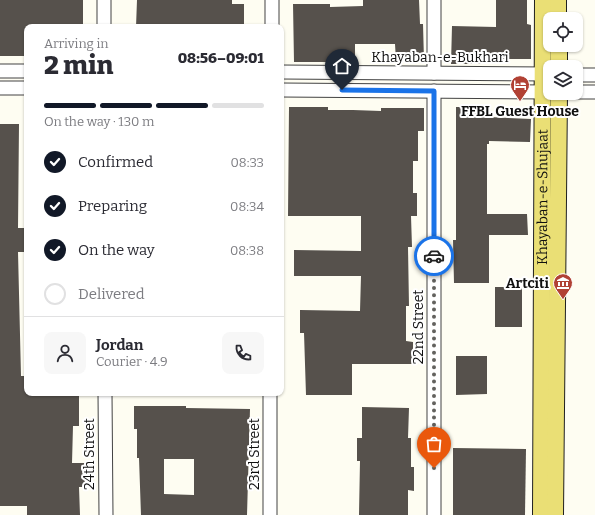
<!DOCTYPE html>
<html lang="en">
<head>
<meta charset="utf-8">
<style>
  body { margin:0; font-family:Bitter,serif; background:#f7f7f7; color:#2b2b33; height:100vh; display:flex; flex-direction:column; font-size:15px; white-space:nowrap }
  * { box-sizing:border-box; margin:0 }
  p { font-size:13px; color:#7c7c81 }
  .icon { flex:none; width:22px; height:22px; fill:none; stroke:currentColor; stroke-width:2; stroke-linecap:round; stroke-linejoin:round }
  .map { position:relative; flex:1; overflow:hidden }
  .drawer { position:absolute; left:24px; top:24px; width:260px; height:372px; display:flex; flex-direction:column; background:#fff; border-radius:8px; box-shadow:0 1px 3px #0004 }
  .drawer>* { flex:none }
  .fabs { position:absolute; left:543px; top:12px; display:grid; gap:8px }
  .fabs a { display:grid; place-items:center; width:40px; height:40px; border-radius:8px; background:#fff; box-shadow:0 1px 3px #0004; font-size:20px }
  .pin { position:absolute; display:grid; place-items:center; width:34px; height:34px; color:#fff; margin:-41px -17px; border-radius:50% 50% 50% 0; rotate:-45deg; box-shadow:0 0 4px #0007 }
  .pin .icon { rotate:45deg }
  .courier { position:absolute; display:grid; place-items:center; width:40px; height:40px; margin:-20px; border:3px solid #1a73e8; border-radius:50%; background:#fff; color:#222; box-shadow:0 1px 5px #0007 }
  .headline em { font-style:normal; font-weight:800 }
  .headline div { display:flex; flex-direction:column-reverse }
  .headline { display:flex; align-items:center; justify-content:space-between; height:68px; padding:0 20px }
  h1 { font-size:26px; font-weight:800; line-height:30px }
  .bar { display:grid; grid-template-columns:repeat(4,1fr); gap:6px 4px; align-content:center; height:48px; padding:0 20px }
  .bar i { height:5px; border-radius:3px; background:#e1e1e2 }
  .bar .on { background:#111827 }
  .bar p { grid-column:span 4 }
  .line { display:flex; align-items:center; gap:10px; padding:0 20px; border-top:1px solid #e1e1e2 }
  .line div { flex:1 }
  .round { display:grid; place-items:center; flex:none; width:42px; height:42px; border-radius:8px; background:#f7f7f7 }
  ol { padding:0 20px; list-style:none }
  li { display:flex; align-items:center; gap:12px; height:44px }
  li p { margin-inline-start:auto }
  li .icon { padding:4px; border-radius:50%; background:#111827; color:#fff; stroke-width:4 }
  li:last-child { color:#7c7c81 }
  li i { width:22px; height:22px; border:2px solid #e1e1e2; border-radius:50% }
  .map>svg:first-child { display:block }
  .building { fill:#56514c; fill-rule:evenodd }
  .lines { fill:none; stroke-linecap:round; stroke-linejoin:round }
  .minor-casing { stroke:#424242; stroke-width:15 }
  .major-casing { stroke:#202020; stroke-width:18 }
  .minor { stroke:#fff; stroke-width:13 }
  .major { stroke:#eadf75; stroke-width:16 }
  .done { stroke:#63625e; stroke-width:4; stroke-dasharray:0 7.2 }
  .route { stroke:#1a73e8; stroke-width:5 }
  .labels { text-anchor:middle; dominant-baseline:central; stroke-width:4; stroke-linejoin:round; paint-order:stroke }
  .street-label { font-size:14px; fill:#0f0f0f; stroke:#fff }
  .poi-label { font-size:14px; font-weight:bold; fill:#0f0f0f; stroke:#fff }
</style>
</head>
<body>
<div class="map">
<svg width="595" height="515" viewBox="0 0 595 515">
  <rect width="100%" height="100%" fill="#fefdf2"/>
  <g class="building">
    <path d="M0,0H83V27H27V56H0Z"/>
    <path d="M137,0H232V4H244V27H136Z"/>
    <path d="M363,0H419L420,24H423L424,61H396L395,44H355V57H328V62H294L293,4H330V7L363,6Z"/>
    <path d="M496,0H527V24L531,25V59H486V64H451L452,26L496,27Z"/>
    <path d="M289,107H328V110H353L381,111V108H424V131H418V161H413V193H417V216H411L412,247H408L409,306H406V341L413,342V364H352V395H306L304,333H300V310L360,311L361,276H294V250L361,251V216H288Z"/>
    <path d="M456,107H490L489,117L531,119L530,142L489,141V144H487V214H527L528,235H489V283H454L453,240H456Z"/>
    <path d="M0,124H19L18,228H27V252H18L21,376H27V393H79V426H73L72,463H85V487H79L80,515H27V506H0Z"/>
    <rect x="495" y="287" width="27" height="40"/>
    <path d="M456,356H487V394L456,395Z"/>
    <path d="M134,406H186V408L250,409L247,515H141L139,458H137V429H134ZM164,459H194V495L164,494Z"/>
    <path d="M362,407L409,408L408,438H411V467H414V491L408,490V515H359L360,461H357V438H362Z"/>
    <path d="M453,448L526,449L525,515H453Z"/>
  </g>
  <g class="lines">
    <g class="minor-casing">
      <g id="minor">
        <path d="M104,27V0"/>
        <path d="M272,27V0"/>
        <path d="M0,71H27"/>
        <path d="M281,72L550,74"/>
        <path d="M434,73V0"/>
        <path d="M576,75H595"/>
        <path d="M0,88H27"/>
        <path d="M281,90L550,92"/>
        <path d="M576,92H595"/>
        <path d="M105,393L106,515"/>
        <path d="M270,515V393"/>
        <path d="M434,515V91"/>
      </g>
    </g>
    <g class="major-casing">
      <g id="major">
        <path d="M558,0V19"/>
        <path d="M559,45V67"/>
        <path id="s1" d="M541,515L543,0"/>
        <path d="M555,515L559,93"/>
      </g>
    </g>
    <use href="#minor" class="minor"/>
    <use href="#major" class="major"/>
  </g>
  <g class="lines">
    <path class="done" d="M434,468V256"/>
    <path class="route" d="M342,90L434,91V256"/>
  </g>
  <defs>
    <g id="hotel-pin" transform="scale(1)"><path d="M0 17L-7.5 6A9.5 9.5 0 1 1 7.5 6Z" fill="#b14134" stroke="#fff"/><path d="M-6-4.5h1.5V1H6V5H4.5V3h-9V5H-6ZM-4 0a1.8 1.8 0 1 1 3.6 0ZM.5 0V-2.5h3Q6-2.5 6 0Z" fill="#fff"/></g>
    <g id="museum-pin" transform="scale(1)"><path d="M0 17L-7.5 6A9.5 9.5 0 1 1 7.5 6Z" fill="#b14134" stroke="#fff"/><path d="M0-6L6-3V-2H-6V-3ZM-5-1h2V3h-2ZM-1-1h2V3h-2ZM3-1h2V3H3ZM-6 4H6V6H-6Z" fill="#fff"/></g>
  </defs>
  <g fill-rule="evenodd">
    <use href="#hotel-pin" x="520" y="85"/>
    <use href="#museum-pin" x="563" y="283"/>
  </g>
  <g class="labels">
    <g class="street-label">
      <text x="440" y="57">Khayaban-e-Bukhari</text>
      <text stroke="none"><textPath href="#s1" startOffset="318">Khayaban-e-Shujaat</textPath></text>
      <text transform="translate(418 327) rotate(-90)">22nd Street</text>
      <text transform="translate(89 454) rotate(-90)">24th Street</text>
      <text transform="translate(254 454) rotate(-90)">23rd Street</text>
    </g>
    <g class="poi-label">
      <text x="520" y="111">FFBL Guest House</text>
      <text x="549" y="283" text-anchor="end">Artciti</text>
    </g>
  </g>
</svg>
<div class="fabs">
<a><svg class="icon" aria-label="locate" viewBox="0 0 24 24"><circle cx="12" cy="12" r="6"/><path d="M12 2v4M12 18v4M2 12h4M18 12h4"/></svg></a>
<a><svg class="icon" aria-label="layers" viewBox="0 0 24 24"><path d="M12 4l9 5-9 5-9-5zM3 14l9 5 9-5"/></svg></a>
</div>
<div class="pin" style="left:434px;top:468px;background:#ea580c"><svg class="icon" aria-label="bag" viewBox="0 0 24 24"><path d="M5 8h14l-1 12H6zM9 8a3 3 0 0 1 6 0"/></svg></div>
<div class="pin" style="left:342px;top:90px;background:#1f2937"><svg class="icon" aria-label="home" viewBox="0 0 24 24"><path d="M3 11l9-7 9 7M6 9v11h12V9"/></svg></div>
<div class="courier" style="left:434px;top:256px"><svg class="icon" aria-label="car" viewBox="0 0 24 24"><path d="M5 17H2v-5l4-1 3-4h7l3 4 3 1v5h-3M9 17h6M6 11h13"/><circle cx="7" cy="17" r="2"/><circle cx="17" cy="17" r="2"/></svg></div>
<section class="drawer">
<div class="headline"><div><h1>2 min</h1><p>Arriving in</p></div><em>08:56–09:01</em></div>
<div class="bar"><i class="on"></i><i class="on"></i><i class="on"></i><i></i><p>On the way · 130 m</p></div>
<ol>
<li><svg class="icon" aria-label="check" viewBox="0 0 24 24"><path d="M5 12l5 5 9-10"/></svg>Confirmed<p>08:33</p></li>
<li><svg class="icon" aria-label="check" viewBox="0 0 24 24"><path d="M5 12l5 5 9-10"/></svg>Preparing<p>08:34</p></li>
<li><svg class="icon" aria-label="check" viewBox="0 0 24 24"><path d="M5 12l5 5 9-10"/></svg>On the way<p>08:38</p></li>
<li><i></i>Delivered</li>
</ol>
<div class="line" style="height:72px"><a class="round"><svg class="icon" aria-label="person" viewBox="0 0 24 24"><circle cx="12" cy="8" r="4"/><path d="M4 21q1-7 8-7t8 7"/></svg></a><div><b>Jordan</b><p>Courier · 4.9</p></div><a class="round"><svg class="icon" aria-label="phone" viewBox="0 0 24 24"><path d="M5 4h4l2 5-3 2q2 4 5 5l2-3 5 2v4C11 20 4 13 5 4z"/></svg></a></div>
</section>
</div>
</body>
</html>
